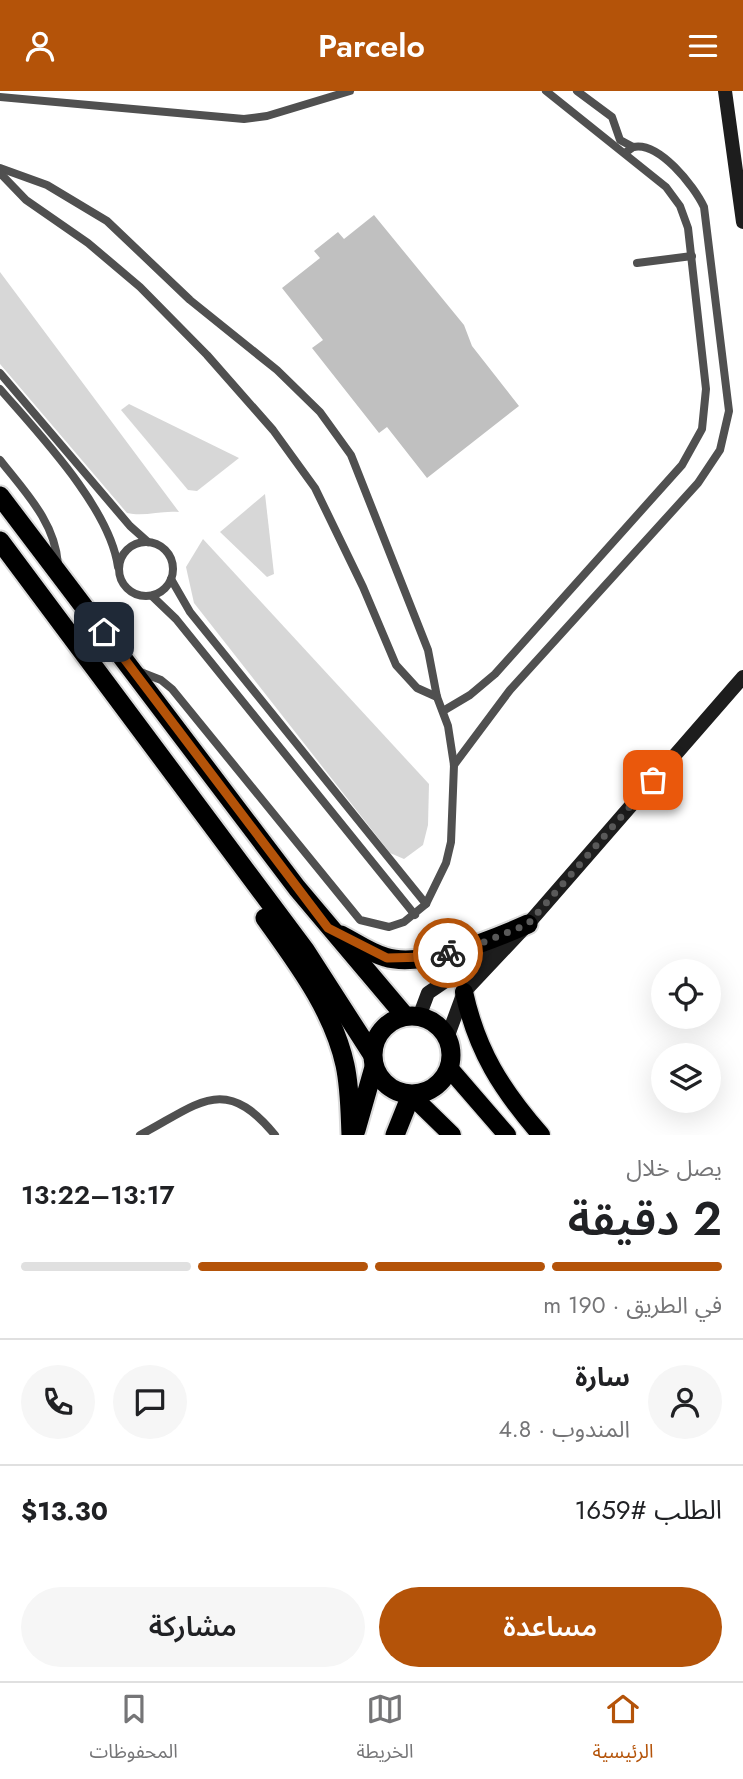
<!DOCTYPE html>
<html lang="ar">
<head>
<meta charset="utf-8">
<style>
  body { margin:0; font-family:Jost,"Noto Sans Arabic",sans-serif; background:#f6f6f6; color:#202124; direction:rtl; height:100vh; display:flex; flex-direction:column; font-size:26px; white-space:nowrap }
  * { box-sizing:border-box; margin:0 }
  p { font-size:23px; color:#757577 }
  .icon { flex:none; width:38px; height:38px; fill:none; stroke:currentColor; stroke-width:2; stroke-linecap:round; stroke-linejoin:round }
  .map { position:relative; height:1044px; overflow:hidden; direction:ltr }
  .side { display:flex; flex-direction:column; background:#fff; flex:1 }
  .side>* { flex:none }
  .controls { position:absolute; left:651px; top:868px; display:grid; gap:14px }
  .controls a { display:grid; place-items:center; width:70px; height:70px; border-radius:50%; background:#fff; box-shadow:0 7px 28px #0002; font-size:35px }
  .pin { position:absolute; display:grid; place-items:center; width:60px; height:60px; color:#fff; margin:-30px; border-radius:14px; box-shadow:0 4px 10px #0006 }
  .courier { position:absolute; display:grid; place-items:center; width:70px; height:70px; margin:-35px; border:5px solid #b45309; border-radius:50%; background:#fff; color:#222; box-shadow:0 2px 9px #0007 }
  .headline em { font-style:normal; font-weight:600 }
  .headline div { display:flex; flex-direction:column-reverse }
  .headline { display:flex; align-items:center; justify-content:space-between; height:119px; padding:0 21px }
  h1 { font-size:46px; font-weight:600; line-height:52px }
  .bar { display:grid; grid-template-columns:repeat(4,1fr); gap:10px 7px; align-content:center; height:84px; padding:0 21px }
  .bar i { height:9px; border-radius:5px; background:#e0e0e0 }
  .bar .selected { background:#b45309 }
  .bar p { grid-column:span 4 }
  .line { display:flex; align-items:center; gap:18px; padding:0 21px; border-top:2px solid #e0e0e0 }
  .line div { flex:1 }
  .round { display:grid; place-items:center; flex:none; width:74px; height:74px; border-radius:37px; background:#f6f6f6 }
  .action { display:flex; gap:14px; margin-top:auto; padding:14px 21px }
  .action a { flex:1; height:80px; border-radius:42px; background:#b45309; color:#fff; font-size:28px; font-weight:600; line-height:80px; text-align:center }
  .action a+a { background:#f6f6f6; color:#202124 }
  header { display:flex; justify-content:space-between; align-items:center; height:91px; padding:0 21px; background:#b45309; color:#fff; font-size:32px; font-weight:600 }
  .tabs { display:flex; justify-content:space-around; align-items:center; height:98px; border-top:2px solid #e0e0e0; background:#fff; font-size:19px; color:#757577 }
  .tabs a { display:grid; justify-items:center; gap:4px }
  .tabs .selected { color:#b45309 }
  .map>svg:first-child { display:block }
  .green { fill:#d7d7d7 }
  .building { fill:#c0c0c0 }
  .lines { fill:none; stroke-linecap:round; stroke-linejoin:round }
  .primary-casing { stroke:#dbdbdb; stroke-width:21 }
  .trunk-casing { stroke:#dbdbdb; stroke-width:23 }
  .service { stroke:#505050; stroke-width:8 }
  .secondary { stroke:#1d1d1d; stroke-width:14 }
  .primary { stroke:#000; stroke-width:18 }
  .trunk { stroke:#000; stroke-width:19 }
  .done { stroke:#595959; stroke-width:7; stroke-dasharray:0 12.6 }
  .route { stroke:#b45309; stroke-width:9 }
</style>
</head>
<body>
<header><svg class="icon" aria-label="menu" viewBox="0 0 24 24"><path d="M4 6h16M4 12h16M4 18h16"/></svg>Parcelo<svg class="icon" aria-label="person" viewBox="0 0 24 24"><circle cx="12" cy="8" r="4"/><path d="M4 21q1-7 8-7t8 7"/></svg></header>
<div class="map">
<svg width="743" height="1044" viewBox="0 0 743 1044">
  <rect width="100%" height="100%" fill="#fff"/>
  <g class="green">
    <path d="M0,181L179,421C161,419 145,426 127,422L0,273Z"/>
    <path d="M129,313L239,367L197,400L188,399L121,319Z"/>
    <path d="M265,403L274,483L267,486L220,441Z"/>
    <path d="M203,448L429,693L428,734L423,754L404,768L390,762L194,512L186,476Z"/>
  </g>
  <path class="building" d="M374,124L464,234L472,255L519,315L427,387L387,336L379,342L312,257L323,249L282,197L320,167L314,160L338,141L344,148Z"/>
  <g class="lines">
    <g class="primary-casing">
      <g id="primary">
        <path d="M464,901C477,960 501,998 541,1044"/>
        <path d="M449,977L507,1044"/>
        <path d="M411,1004L452,1044"/>
      </g>
    </g>
    <g class="trunk-casing">
      <g id="trunk">
        <path d="M0,405L297,797L405,925"/>
        <path d="M0,450L305,859L372,963"/>
        <path d="M265,827C297,872 333,919 345,974C350,997 350,1021 351,1044"/>
        <path d="M341,844C355,851 370,862 385,866C422,878 494,848 528,833"/>
        <circle cx="412" cy="964" r="39"/>
        <path d="M356,1039L374,976"/>
        <path d="M395,1044L411,1004"/>
      </g>
    </g>
    <g class="service">
      <path d="M577,0L612,26L620,49L633,56"/>
      <path d="M0,6L244,28L267,25L350,0"/>
      <path d="M0,77L47,94L107,130L190,209L277,279L320,321L351,364L428,559L437,606L448,635L454,674L451,751L446,772L426,813L404,831L389,836L360,829L172,598L161,589L138,580"/>
      <path d="M0,82L26,109L88,152L140,196L207,264L273,339L315,397L363,496L396,574L417,597L437,606"/>
      <path d="M637,172L692,165"/>
      <path d="M0,282L130,435L148,451"/>
      <path d="M0,298C39,343 110,417 118,476"/>
      <path d="M0,369C25,401 55,431 58,473"/>
      <circle cx="146" cy="478" r="27"/>
      <path d="M171,488L190,521L426,813"/>
      <path d="M152,505L176,528L415,824"/>
      <path d="M443,620L470,604L495,583L682,374L702,338L706,298L688,137L680,115L666,96L546,0"/>
      <path d="M454,674L510,599L698,392L720,359L729,320L704,116C694,95 659,50 633,56L625,62"/>
      <path d="M140,1044C199,1013 224,982 275,1044"/>
    </g>
    <g class="secondary">
      <path d="M725,0L743,131"/>
      <path d="M419,926L428,902L504,850"/>
      <path d="M447,947L464,901L528,833L743,586"/>
    </g>
    <use href="#primary" class="primary"/>
    <use href="#trunk" class="trunk"/>
  </g>
  <g class="lines">
    <path class="done" d="M448,862L469,857L528,833L653,689"/>
    <path class="route" d="M104,541L328,837L387,867L428,866L448,862"/>
  </g>
</svg>
<div class="controls">
<a><svg class="icon" aria-label="locate" viewBox="0 0 24 24"><circle cx="12" cy="12" r="6"/><path d="M12 2v4M12 18v4M2 12h4M18 12h4"/></svg></a>
<a><svg class="icon" aria-label="layers" viewBox="0 0 24 24"><path d="M12 4l9 5-9 5-9-5zM3 14l9 5 9-5"/></svg></a>
</div>
<div class="pin" style="left:653px;top:689px;background:#ea580c"><svg class="icon" aria-label="bag" viewBox="0 0 24 24"><path d="M5 8h14l-1 12H6zM9 8a3 3 0 0 1 6 0"/></svg></div>
<div class="pin" style="left:104px;top:541px;background:#1f2937"><svg class="icon" aria-label="home" viewBox="0 0 24 24"><path d="M3 11l9-7 9 7M6 9v11h12V9"/></svg></div>
<div class="courier" style="left:448px;top:862px"><svg class="icon" aria-label="bike" viewBox="0 0 24 24"><circle cx="6" cy="16" r="4"/><circle cx="18" cy="16" r="4"/><path d="M6 16l4-8h5l3 8M10 8l3 8H6M13 5h3"/></svg></div>
</div>
<section class="side">
<div class="headline"><div><h1>2 دقيقة</h1><p>يصل خلال</p></div><em>13:17–13:22</em></div>
<div class="bar"><i class="selected"></i><i class="selected"></i><i class="selected"></i><i></i><p>في الطريق · 190 m</p></div>
<div class="line" style="height:126px"><a class="round"><svg class="icon" aria-label="person" viewBox="0 0 24 24"><circle cx="12" cy="8" r="4"/><path d="M4 21q1-7 8-7t8 7"/></svg></a><div><b>سارة</b><p>المندوب · 4.8</p></div><a class="round"><svg class="icon" aria-label="chat" viewBox="0 0 24 24"><path d="M4 5h16v11H9l-5 4z"/></svg></a><a class="round"><svg class="icon" aria-label="phone" viewBox="0 0 24 24"><path d="M5 4h4l2 5-3 2q2 4 5 5l2-3 5 2v4C11 20 4 13 5 4z"/></svg></a></div>
<div class="line" style="height:91px"><div>الطلب #1659</div><b>$13.30</b></div>
<div class="action"><a>مساعدة</a><a>مشاركة</a></div>
</section>
<nav class="tabs">
<a class="selected"><svg class="icon" aria-label="home" viewBox="0 0 24 24"><path d="M3 11l9-7 9 7M6 9v11h12V9"/></svg>الرئيسية</a>
<a><svg class="icon" aria-label="map" viewBox="0 0 24 24"><path d="M3 6l6-2 6 2 6-2v14l-6 2-6-2-6 2zM9 4v14M15 6v14"/></svg>الخريطة</a>
<a><svg class="icon" aria-label="saved" viewBox="0 0 24 24"><path d="M7 4h10v16l-5-4-5 4z"/></svg>المحفوظات</a>
</nav>
</body>
</html>
